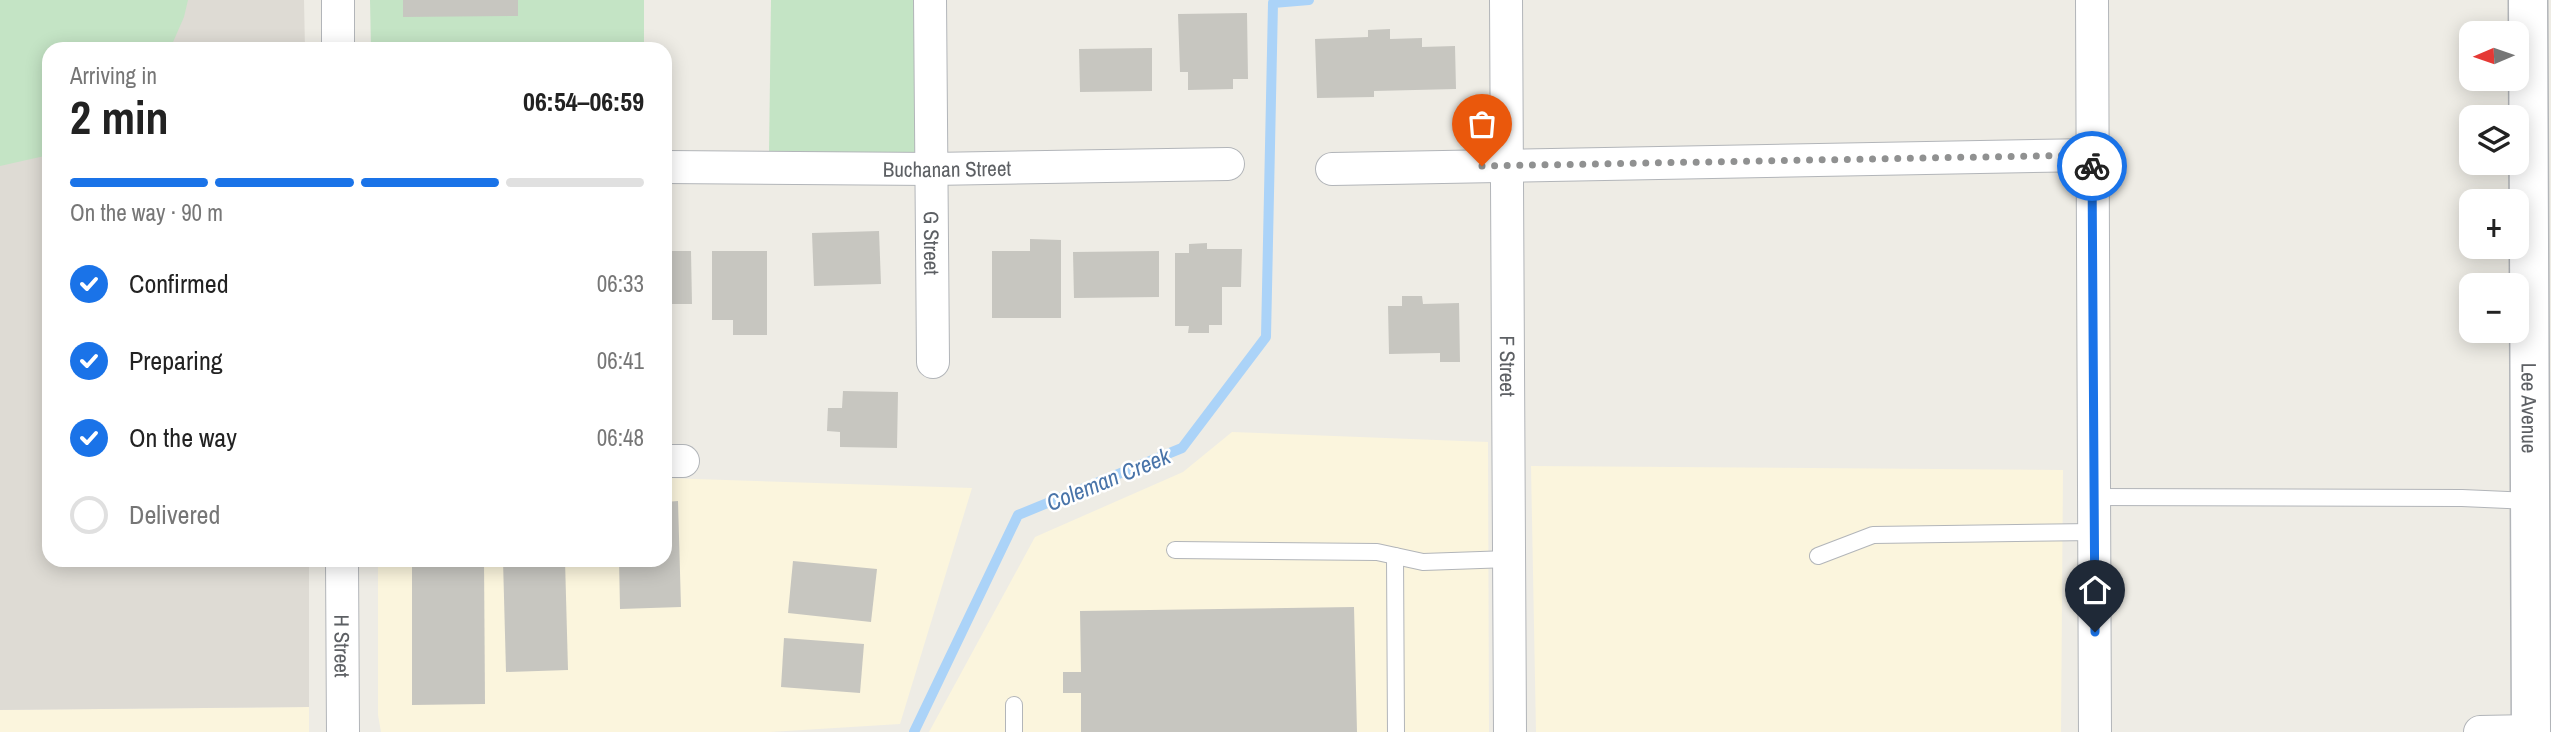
<!DOCTYPE html>
<html lang="en">
<head>
<meta charset="utf-8">
<style>
  body { margin:0; font-family:"Archivo Narrow",sans-serif; background:#f6f6f6; color:#222; height:100vh; display:flex; flex-direction:column; font-size:26px; white-space:nowrap }
  * { box-sizing:border-box; margin:0 }
  p { font-size:23px; color:#767676 }
  .icon { flex:none; width:38px; height:38px; fill:none; stroke:currentColor; stroke-width:2; stroke-linecap:round; stroke-linejoin:round }
  .map { position:relative; flex:1; overflow:hidden }
  .panel { position:absolute; left:42px; top:42px; width:630px; height:525px; display:flex; flex-direction:column; background:#fff; border-radius:21px; box-shadow:0 4px 18px #0003 }
  .panel>* { flex:none }
  .needle { width:46px; rotate:268deg }
  .fabs { position:absolute; left:2459px; top:21px; display:grid; gap:14px }
  .fabs a { display:grid; place-items:center; width:70px; height:70px; border-radius:14px; background:#fff; box-shadow:0 4px 18px #0003; font-size:35px }
  .pin { position:absolute; display:grid; place-items:center; width:60px; height:60px; color:#fff; margin:-72px -30px; border-radius:50% 50% 50% 0; rotate:-45deg; box-shadow:0 0 7px #0007 }
  .pin .icon { rotate:45deg }
  .courier { position:absolute; display:grid; place-items:center; width:70px; height:70px; margin:-35px; border:5px solid #1a73e8; border-radius:50%; background:#fff; color:#222; box-shadow:0 2px 9px #0007 }
  .headline em { font-style:normal; font-weight:800 }
  .headline div { display:flex; flex-direction:column-reverse }
  .headline { display:flex; align-items:center; justify-content:space-between; height:119px; padding:0 28px }
  h1 { font-size:46px; font-weight:800; line-height:52px }
  .bar { display:grid; grid-template-columns:repeat(4,1fr); gap:10px 7px; align-content:center; height:84px; padding:0 28px }
  .bar i { height:9px; border-radius:5px; background:#e0e0e0 }
  .bar .selected { background:#1a73e8 }
  .bar p { grid-column:span 4 }
  ol { padding:0 28px; list-style:none }
  li { display:flex; align-items:center; gap:21px; height:77px }
  li p { margin-inline-start:auto }
  li .icon { padding:7px; border-radius:50%; background:#1a73e8; color:#fff; stroke-width:4 }
  li:last-child { color:#767676 }
  li i { width:38px; height:38px; border:4px solid #e0e0e0; border-radius:50% }
  .map>svg:first-child { display:block }
  .commercial { fill:#fbf5dd }
  .education { fill:#dedbd4 }
  .green { fill:#c4e4c5 }
  .lines { fill:none; stroke-linecap:round; stroke-linejoin:round }
  .stream { stroke:#abd3f8; stroke-width:10 }
  .building { fill:#c7c6c0 }
  .service-casing { stroke:#b2b5b9; stroke-width:18 }
  .minor-casing { stroke:#b2b5b9; stroke-width:34 }
  .tertiary-casing { stroke:#b2b5b9; stroke-width:41 }
  .service { stroke:#fff; stroke-width:16 }
  .minor { stroke:#fff; stroke-width:32 }
  .tertiary { stroke:#fff; stroke-width:38 }
  .done { stroke:#909191; stroke-width:7; stroke-dasharray:0 12.6 }
  .route { stroke:#1a73e8; stroke-width:9 }
  .labels { text-anchor:middle; dominant-baseline:central; stroke-width:5; stroke-linejoin:round; paint-order:stroke }
  .street-label { font-size:21px; fill:#5d6064; stroke:#fff }
  .water-label { font-size:23px; font-style:italic; fill:#4974a9; stroke:#fff }
</style>
</head>
<body>
<div class="map">
<svg width="2551" height="732" viewBox="0 0 2551 732">
  <rect width="100%" height="100%" fill="#eeece5"/>
  <g class="commercial">
    <path d="M1232,432L1488,442L1489,732H929L1035,537L1183,472Z"/>
    <path d="M1531,466L2063,470L2061,732H1536Z"/>
    <path d="M665,478L972,488L900,724L770,732H381L378,715V560H665Z"/>
    <path d="M309,707V732H0V710Z"/>
  </g>
  <path class="education" d="M0,0H304L305,49H49V560H309V707L0,710Z"/>
  <g class="green">
    <path d="M0,0H188L184,17L170,49H49V155L0,166Z"/>
    <path d="M370,0H644V49H371Z"/>
    <path d="M771,0H915L917,155L769,153Z"/>
  </g>
  <g class="lines">
    <path class="stream" d="M914,732L1018,515L1182,448L1266,337L1273,3L1309,0"/>
  </g>
  <g class="building">
    <path d="M403,0H518V16L403,17Z"/>
    <path d="M1247,13L1248,79H1233V89L1188,90V72H1180L1178,14Z"/>
    <path d="M1390,29V39L1422,38V47L1455,46L1456,89L1374,91V97L1317,98L1315,39L1368,37V30Z"/>
    <path d="M1152,48V91L1080,92L1079,49Z"/>
    <path d="M879,231L881,284L814,286L812,233Z"/>
    <path d="M1030,239L1061,240V318H992V251H1030Z"/>
    <path d="M1207,243V249H1242L1241,287H1222V325H1209V333H1188L1189,326H1175V253H1189V244Z"/>
    <path d="M665,251H691L692,304H665Z"/>
    <path d="M712,251H767V335H733V320H712Z"/>
    <path d="M1159,251V297L1074,298L1073,252Z"/>
    <path d="M1402,296H1422L1423,304L1459,303L1460,362H1440V353L1389,354L1388,306H1402Z"/>
    <path d="M843,391L898,392L897,448L840,447V432L827,431L828,408H842Z"/>
    <path d="M678,501L681,607L620,609L619,560H665V502Z"/>
    <path d="M412,560H484L485,704L412,705Z"/>
    <path d="M503,560H565L568,670L506,672Z"/>
    <path d="M793,561L877,569L871,622L788,613Z"/>
    <path d="M1354,607L1357,732H1081V693H1063V672H1081L1080,611Z"/>
    <path d="M784,638L864,644L860,693L781,687Z"/>
  </g>
  <g class="lines">
    <g class="service-casing">
      <g id="service">
        <path d="M2094,497L2462,498L2530,501"/>
        <path d="M1175,550L1377,552L1423,562L1509,559"/>
        <path d="M1395,556L1396,732"/>
        <path d="M1818,556L1873,535L2094,532"/>
        <path d="M1014,732V705"/>
      </g>
    </g>
    <g class="minor-casing">
      <g id="minor">
        <path d="M338,0V49"/>
        <path id="s1" d="M930,0L933,362"/>
        <path id="s2" d="M1506,0L1510,732"/>
        <path d="M2092,0L2095,732"/>
        <path id="s3" d="M665,167L932,169L1228,164"/>
        <path d="M1332,169L2092,155"/>
        <path d="M665,461H683"/>
        <path id="s4" d="M342,560L343,732"/>
        <path d="M2480,732L2531,731"/>
      </g>
    </g>
    <g class="tertiary-casing">
      <g id="tertiary">
        <path id="s5" d="M2528,0L2531,732"/>
      </g>
    </g>
    <use href="#service" class="service"/>
    <use href="#minor" class="minor"/>
    <use href="#tertiary" class="tertiary"/>
  </g>
  <g class="lines">
    <path class="done" d="M1482,166L2092,155V166"/>
    <path class="route" d="M2092,166L2095,632"/>
  </g>
  <g class="labels">
    <g class="street-label">
      <text stroke="none"><textPath href="#s3" startOffset="282">Buchanan Street</textPath></text>
      <text stroke="none"><textPath href="#s1" startOffset="243">G Street</textPath></text>
      <text stroke="none"><textPath href="#s2" startOffset="366">F Street</textPath></text>
      <text stroke="none"><textPath href="#s5" startOffset="408">Lee Avenue</textPath></text>
      <text stroke="none"><textPath href="#s4" startOffset="86">H Street</textPath></text>
    </g>
    <g class="water-label">
      <text transform="translate(1108 479) rotate(-22)">Coleman Creek</text>
    </g>
  </g>
</svg>
<div class="fabs">
<a><svg class="needle" viewBox="-14 -14 28 28"><path d="M0-13l5 13h-10z" fill="#e53935"/><path d="M0 13l5-13h-10z" fill="#767676"/></svg></a>
<a><svg class="icon" aria-label="layers" viewBox="0 0 24 24"><path d="M12 4l9 5-9 5-9-5zM3 14l9 5 9-5"/></svg></a>
<a>+</a>
<a>−</a>
</div>
<div class="pin" style="left:1482px;top:166px;background:#ea580c"><svg class="icon" aria-label="bag" viewBox="0 0 24 24"><path d="M5 8h14l-1 12H6zM9 8a3 3 0 0 1 6 0"/></svg></div>
<div class="pin" style="left:2095px;top:632px;background:#1f2937"><svg class="icon" aria-label="home" viewBox="0 0 24 24"><path d="M3 11l9-7 9 7M6 9v11h12V9"/></svg></div>
<div class="courier" style="left:2092px;top:166px"><svg class="icon" aria-label="bike" viewBox="0 0 24 24"><circle cx="6" cy="16" r="4"/><circle cx="18" cy="16" r="4"/><path d="M6 16l4-8h5l3 8M10 8l3 8H6M13 5h3"/></svg></div>
<section class="panel">
<div class="headline"><div><h1>2 min</h1><p>Arriving in</p></div><em>06:54–06:59</em></div>
<div class="bar"><i class="selected"></i><i class="selected"></i><i class="selected"></i><i></i><p>On the way · 90 m</p></div>
<ol>
<li><svg class="icon" aria-label="check" viewBox="0 0 24 24"><path d="M5 12l5 5 9-10"/></svg>Confirmed<p>06:33</p></li>
<li><svg class="icon" aria-label="check" viewBox="0 0 24 24"><path d="M5 12l5 5 9-10"/></svg>Preparing<p>06:41</p></li>
<li><svg class="icon" aria-label="check" viewBox="0 0 24 24"><path d="M5 12l5 5 9-10"/></svg>On the way<p>06:48</p></li>
<li><i></i>Delivered</li>
</ol>
</section>
</div>
</body>
</html>
